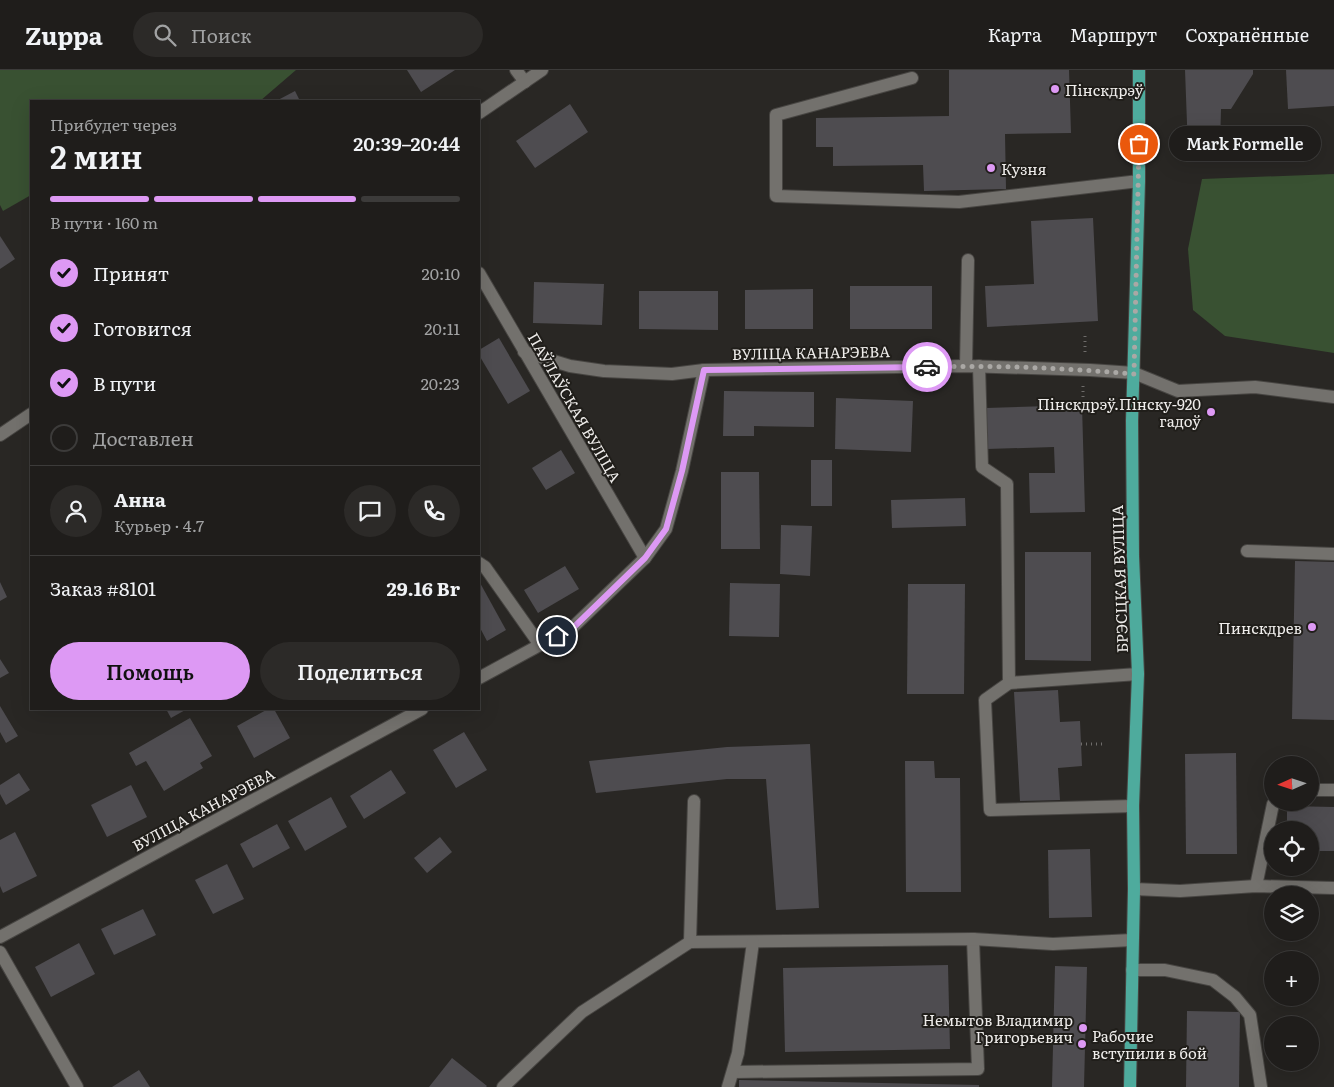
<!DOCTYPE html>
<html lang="ru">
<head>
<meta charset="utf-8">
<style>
  body { margin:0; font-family:Literata,serif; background:#2c2a28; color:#f1f3f6; height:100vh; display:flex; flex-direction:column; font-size:19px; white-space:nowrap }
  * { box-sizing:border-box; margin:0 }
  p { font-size:16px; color:#a1a2a3 }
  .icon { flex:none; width:28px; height:28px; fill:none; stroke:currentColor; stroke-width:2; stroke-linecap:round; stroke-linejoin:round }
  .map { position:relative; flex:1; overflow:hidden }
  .drawer { position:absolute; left:30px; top:30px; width:450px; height:610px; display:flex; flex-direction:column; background:#1f1d1b; border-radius:0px; box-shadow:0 5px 20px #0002,0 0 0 1px #3c3b3a }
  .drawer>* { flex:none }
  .needle { width:32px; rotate:267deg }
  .controls { position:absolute; left:1264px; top:686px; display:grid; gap:10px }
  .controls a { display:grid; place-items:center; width:55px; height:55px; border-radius:50%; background:#1f1d1b; box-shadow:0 5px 20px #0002,0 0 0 1px #3c3b3a; font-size:25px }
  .pin { position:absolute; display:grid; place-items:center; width:42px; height:42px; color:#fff; margin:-21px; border:2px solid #fff; border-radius:50%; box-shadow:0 1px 5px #0007 }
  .courier { position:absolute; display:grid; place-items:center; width:50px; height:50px; margin:-25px; border:4px solid #dd99f4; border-radius:50%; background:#fff; color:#222; box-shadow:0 1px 6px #0007 }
  .bubble { position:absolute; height:35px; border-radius:18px; background:#1f1d1b; box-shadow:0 5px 20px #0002,0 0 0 1px #3c3b3a; font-size:16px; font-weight:600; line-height:35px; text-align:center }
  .overview em { font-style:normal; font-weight:600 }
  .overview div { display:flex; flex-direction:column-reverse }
  .overview { display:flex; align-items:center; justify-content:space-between; height:85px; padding:0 20px }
  h1 { font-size:32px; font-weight:600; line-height:38px }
  .bar { display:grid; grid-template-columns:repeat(4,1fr); gap:8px 5px; align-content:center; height:60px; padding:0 20px }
  .bar i { height:6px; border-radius:4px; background:#3c3b3a }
  .bar .selected { background:#dd99f4 }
  .bar p { grid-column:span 4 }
  .line { display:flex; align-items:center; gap:12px; padding:0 20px; border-top:1px solid #3c3b3a }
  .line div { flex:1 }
  .round { display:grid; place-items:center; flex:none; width:52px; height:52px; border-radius:26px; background:#2c2a28 }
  ol { padding:0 20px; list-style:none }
  li { display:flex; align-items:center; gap:15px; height:55px }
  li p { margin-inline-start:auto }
  li .icon { padding:5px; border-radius:50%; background:#dd99f4; color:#111; stroke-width:4 }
  li:last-child { color:#a1a2a3 }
  li i { width:28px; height:28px; border:2px solid #3c3b3a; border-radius:50% }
  .action { display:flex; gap:10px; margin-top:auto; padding:10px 20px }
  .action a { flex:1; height:58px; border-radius:30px; background:#dd99f4; color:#111; font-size:20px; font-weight:600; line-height:58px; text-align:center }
  .action a+a { background:#2c2a28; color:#f1f3f6 }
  header { display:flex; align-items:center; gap:30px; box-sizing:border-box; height:70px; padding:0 25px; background:#1f1d1b; border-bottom:1px solid #3c3b3a }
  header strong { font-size:24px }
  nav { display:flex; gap:28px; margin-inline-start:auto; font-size:18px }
  .search { width:350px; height:45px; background:#2c2a28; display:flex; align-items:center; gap:12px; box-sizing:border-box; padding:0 18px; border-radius:28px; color:#a1a2a3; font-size:19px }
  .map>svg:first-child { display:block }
  .green { fill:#395132 }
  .building { fill:#4e4c50 }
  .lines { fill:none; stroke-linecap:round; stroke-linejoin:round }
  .minor-casing { stroke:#474542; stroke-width:14 }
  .major-casing { stroke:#474542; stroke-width:14 }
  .path { stroke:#6e6c6a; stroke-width:3; stroke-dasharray:1 4; stroke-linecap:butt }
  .minor { stroke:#73716d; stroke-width:12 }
  .major { stroke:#4eab9d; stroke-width:12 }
  .done { stroke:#aaa8a5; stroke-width:5; stroke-dasharray:0 9 }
  .route { stroke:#dd99f4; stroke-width:6 }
  .poi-dot { fill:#dd99f4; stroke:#201e1a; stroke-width:2 }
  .labels { text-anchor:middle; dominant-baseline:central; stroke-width:4; stroke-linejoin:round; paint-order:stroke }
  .poi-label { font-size:15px; fill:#efedeb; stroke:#201e1a; text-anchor:start }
  .street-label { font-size:15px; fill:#efedeb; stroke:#201e1a }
</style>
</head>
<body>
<header>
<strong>Zuppa</strong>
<div class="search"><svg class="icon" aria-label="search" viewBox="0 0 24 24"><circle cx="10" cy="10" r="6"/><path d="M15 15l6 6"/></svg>Поиск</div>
<nav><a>Карта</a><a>Маршрут</a><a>Сохранённые</a></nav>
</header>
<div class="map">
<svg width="1334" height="1017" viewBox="0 0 1334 1017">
  <rect width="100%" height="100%" fill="#292724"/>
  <g class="green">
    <path d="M0,0H296L260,31H31V125L3,141L0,135Z"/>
    <path d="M1334,104V283L1225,266L1193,240L1188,179L1202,109Z"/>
  </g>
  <g class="building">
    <path d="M407,0H455L421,22Z"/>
    <path d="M949,0H1069L1071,63L1005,64L1006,119L924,121L923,95L833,96V77H816V48L949,46Z"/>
    <path d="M1185,0H1253V4L1231,39H1221L1220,77L1188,80Z"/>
    <path d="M1286,0H1334V36L1288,39Z"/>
    <path d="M295,21L300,31H279L278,30Z"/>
    <path d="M570,34L588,62L535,98L516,71Z"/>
    <path d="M1093,148L1098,251L987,257L985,216L1034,214L1031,151Z"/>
    <path d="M0,166L15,189L0,199Z"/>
    <path d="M534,212L604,214L602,255L533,253Z"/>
    <rect x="850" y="216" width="82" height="43"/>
    <path d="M813,219V259H745V220Z"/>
    <path d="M639,221H718V260L639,259Z"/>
    <path d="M499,268L530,321L508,334L479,285V280Z"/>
    <path d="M724,321L814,322V357L754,356V366H723Z"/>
    <path d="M836,328L913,331L911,382L835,379Z"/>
    <path d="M1082,335L1085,442L1030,443L1029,403H1055L1054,377L987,379L986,338Z"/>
    <path d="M561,380L575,403L546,420L532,398Z"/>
    <rect x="811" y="390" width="21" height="46"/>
    <path d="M721,402H759L760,479H721Z"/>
    <path d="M965,428L966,456L892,458L891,430Z"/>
    <path d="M781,455L812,456L810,506L780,504Z"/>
    <path d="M1025,482H1091V591L1025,590Z"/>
    <path d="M1295,491L1334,492V650L1292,649Z"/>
    <path d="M565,496L579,519L538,543L524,520Z"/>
    <path d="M479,511L506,560L487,571L479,556Z"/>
    <path d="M0,512L7,527L0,531Z"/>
    <path d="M730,513L780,514L779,567L729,566Z"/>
    <path d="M908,514H965L964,624H907Z"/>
    <path d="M0,589L9,603L0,608Z"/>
    <path d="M1058,620L1060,652L1080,651L1082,696L1058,698L1060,730L1020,731L1014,622Z"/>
    <path d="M0,636L18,666L6,673L0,662Z"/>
    <path d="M166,639H187L171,648Z"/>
    <path d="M268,639H274L290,668L254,688L237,656Z"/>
    <path d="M190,648L212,686L200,693L203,698L164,721L146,691L136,696L129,683Z"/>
    <path d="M464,662L487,700L456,718L433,680Z"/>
    <path d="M810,674L819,838L776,840L766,709H727L596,723L589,691L727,677Z"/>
    <path d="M1236,683L1237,784H1186L1185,684Z"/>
    <path d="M905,691H934L935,708H960L961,822H906Z"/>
    <path d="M391,700L406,723L364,749L350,726Z"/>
    <path d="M19,703L30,720L6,735L0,724V715Z"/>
    <path d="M131,715L147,747L107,767L91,735Z"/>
    <path d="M331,727L347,757L305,781L288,751Z"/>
    <path d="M1287,736L1334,737V781H1310V760H1287Z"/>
    <path d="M277,754L290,778L253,798L240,774Z"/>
    <path d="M15,762L37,806L3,823L0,816V770Z"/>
    <path d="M440,767L452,782L427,803L414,788Z"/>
    <path d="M1090,779L1092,847L1049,848L1048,780Z"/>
    <path d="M227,794L244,829L213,844L195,810Z"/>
    <path d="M143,839L156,865L114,885L101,859Z"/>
    <path d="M79,873L95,904L51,927L35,897Z"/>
    <path d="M948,895L950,979L785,982L783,898Z"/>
    <path d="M1055,896L1087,897L1084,1017H1052Z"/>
    <path d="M1187,941L1240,942L1239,1017H1186Z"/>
    <path d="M452,988L487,1016L486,1017H429Z"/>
    <path d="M139,1000L150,1017H112Z"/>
    <path d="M739,1010L979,1015V1017H739Z"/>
  </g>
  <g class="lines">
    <g class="minor-casing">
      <g id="minor">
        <path d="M516,0L525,12"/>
        <path d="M912,8L776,45V126L959,132L1139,111"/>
        <path d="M479,43L542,0"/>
        <path d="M479,203L645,488"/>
        <path d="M524,282L570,296L604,301L672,304L704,300L966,296L1090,300L1134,303L1178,321L1255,317L1334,327"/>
        <path d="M966,296L968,190"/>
        <path d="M979,296L982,397L1007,414L1009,613"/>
        <path d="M0,365L31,344"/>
        <path d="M1247,481L1334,484"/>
        <path d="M479,493L485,497L540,575"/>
        <path d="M479,608L573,557L645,488L666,459L682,401L704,300"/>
        <path d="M1310,720H1334"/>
        <path d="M1133,736L990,740L985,630L1009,613L1138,604"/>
        <path d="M1256,816L1273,734L1276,732"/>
        <path d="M1134,819L1180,821L1256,816L1334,818"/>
        <path d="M0,867L422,639"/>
        <path d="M690,872L694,731"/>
        <path d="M0,882L77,1017"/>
        <path d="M1132,900H1165L1213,910L1235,927L1250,945L1261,1017"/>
        <path d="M733,1002L978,999L973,869"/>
        <path d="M503,1017L582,942L690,872L973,869L1053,874L1132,870"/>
        <path d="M728,1017L738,983L753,872"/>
      </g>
    </g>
    <g class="major-casing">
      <path id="major" d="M1130,1017L1134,819L1133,736L1138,604L1133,486L1132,351L1139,111V0"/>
    </g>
    <g class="path">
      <path d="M1085,282V265"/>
      <path d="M1083,327V316"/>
      <path d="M1081,674H1105"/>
    </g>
    <use href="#minor" class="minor"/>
    <use href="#major" class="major"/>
  </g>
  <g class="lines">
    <path class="done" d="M927,297C996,295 1065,298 1134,304L1139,74"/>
    <path class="route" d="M557,566L574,557L645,488L666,459L682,401L704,300L927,297"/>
  </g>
  <g class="poi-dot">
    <circle cx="1055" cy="19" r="5"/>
    <circle cx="991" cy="98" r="5"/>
    <circle cx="1211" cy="342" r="5"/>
    <circle cx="1312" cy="557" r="5"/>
    <circle cx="1083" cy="958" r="5"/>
    <circle cx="1082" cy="974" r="5"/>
  </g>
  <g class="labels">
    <g class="poi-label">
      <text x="1065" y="19">Пінскдрэў</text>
      <text x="1001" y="98">Кузня</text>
      <text x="1201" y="333" text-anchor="end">Пінскдрэў.Пінску-920<tspan x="1201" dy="17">гадоў</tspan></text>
      <text x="1302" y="557" text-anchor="end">Пинскдрев</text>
      <text x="1073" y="949" text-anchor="end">Немытов Владимир<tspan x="1073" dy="17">Григорьевич</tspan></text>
      <text x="1092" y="965">Рабочие<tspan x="1092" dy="17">вступили в бой</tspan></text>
    </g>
    <g class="street-label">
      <text transform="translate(811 282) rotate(-1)">ВУЛІЦА КАНАРЭЕВА</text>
      <text transform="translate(575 337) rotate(60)">ПАЎЛАЎСКАЯ ВУЛІЦА</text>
      <text transform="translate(1119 509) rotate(-92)">БРЭСЦКАЯ ВУЛІЦА</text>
      <text transform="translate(203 739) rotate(-28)">ВУЛІЦА КАНАРЭЕВА</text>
    </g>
  </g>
</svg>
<div class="controls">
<a><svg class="needle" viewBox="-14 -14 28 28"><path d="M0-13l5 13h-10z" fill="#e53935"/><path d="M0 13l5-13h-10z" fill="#a1a2a3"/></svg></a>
<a><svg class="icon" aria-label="locate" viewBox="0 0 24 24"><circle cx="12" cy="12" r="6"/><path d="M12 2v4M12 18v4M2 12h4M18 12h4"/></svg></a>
<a><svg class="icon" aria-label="layers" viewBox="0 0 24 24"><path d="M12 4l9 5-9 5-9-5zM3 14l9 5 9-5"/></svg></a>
<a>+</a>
<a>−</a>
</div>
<div class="pin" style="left:1139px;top:74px;background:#ea580c"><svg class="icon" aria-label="bag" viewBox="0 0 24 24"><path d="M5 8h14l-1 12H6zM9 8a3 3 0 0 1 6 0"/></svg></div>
<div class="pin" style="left:557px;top:566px;background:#1f2937"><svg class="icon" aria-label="home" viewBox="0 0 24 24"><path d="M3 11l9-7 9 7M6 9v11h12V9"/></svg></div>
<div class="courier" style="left:927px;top:297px"><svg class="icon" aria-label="car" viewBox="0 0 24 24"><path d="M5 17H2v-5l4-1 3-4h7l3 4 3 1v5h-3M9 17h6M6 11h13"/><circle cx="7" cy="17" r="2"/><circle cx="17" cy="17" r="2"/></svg></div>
<div class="bubble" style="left:1169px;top:56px;width:152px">Mark Formelle</div>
<section class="drawer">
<div class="overview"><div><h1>2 мин</h1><p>Прибудет через</p></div><em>20:39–20:44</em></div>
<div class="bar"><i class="selected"></i><i class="selected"></i><i class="selected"></i><i></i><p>В пути · 160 m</p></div>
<ol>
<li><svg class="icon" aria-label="check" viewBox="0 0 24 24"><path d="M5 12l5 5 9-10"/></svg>Принят<p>20:10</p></li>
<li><svg class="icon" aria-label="check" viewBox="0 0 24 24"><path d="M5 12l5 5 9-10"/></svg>Готовится<p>20:11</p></li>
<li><svg class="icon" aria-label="check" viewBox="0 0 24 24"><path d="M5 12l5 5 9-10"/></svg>В пути<p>20:23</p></li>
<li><i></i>Доставлен</li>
</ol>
<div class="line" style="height:90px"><a class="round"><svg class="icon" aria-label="person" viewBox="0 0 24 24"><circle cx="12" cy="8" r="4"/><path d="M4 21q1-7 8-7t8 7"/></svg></a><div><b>Анна</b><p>Курьер · 4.7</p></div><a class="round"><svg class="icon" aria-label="chat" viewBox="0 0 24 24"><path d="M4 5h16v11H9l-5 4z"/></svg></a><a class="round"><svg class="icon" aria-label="phone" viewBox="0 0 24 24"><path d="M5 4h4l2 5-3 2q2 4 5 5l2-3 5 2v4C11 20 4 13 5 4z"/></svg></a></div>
<div class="line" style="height:65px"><div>Заказ #8101</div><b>29.16 Br</b></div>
<div class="action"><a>Помощь</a><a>Поделиться</a></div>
</section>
</div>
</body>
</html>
